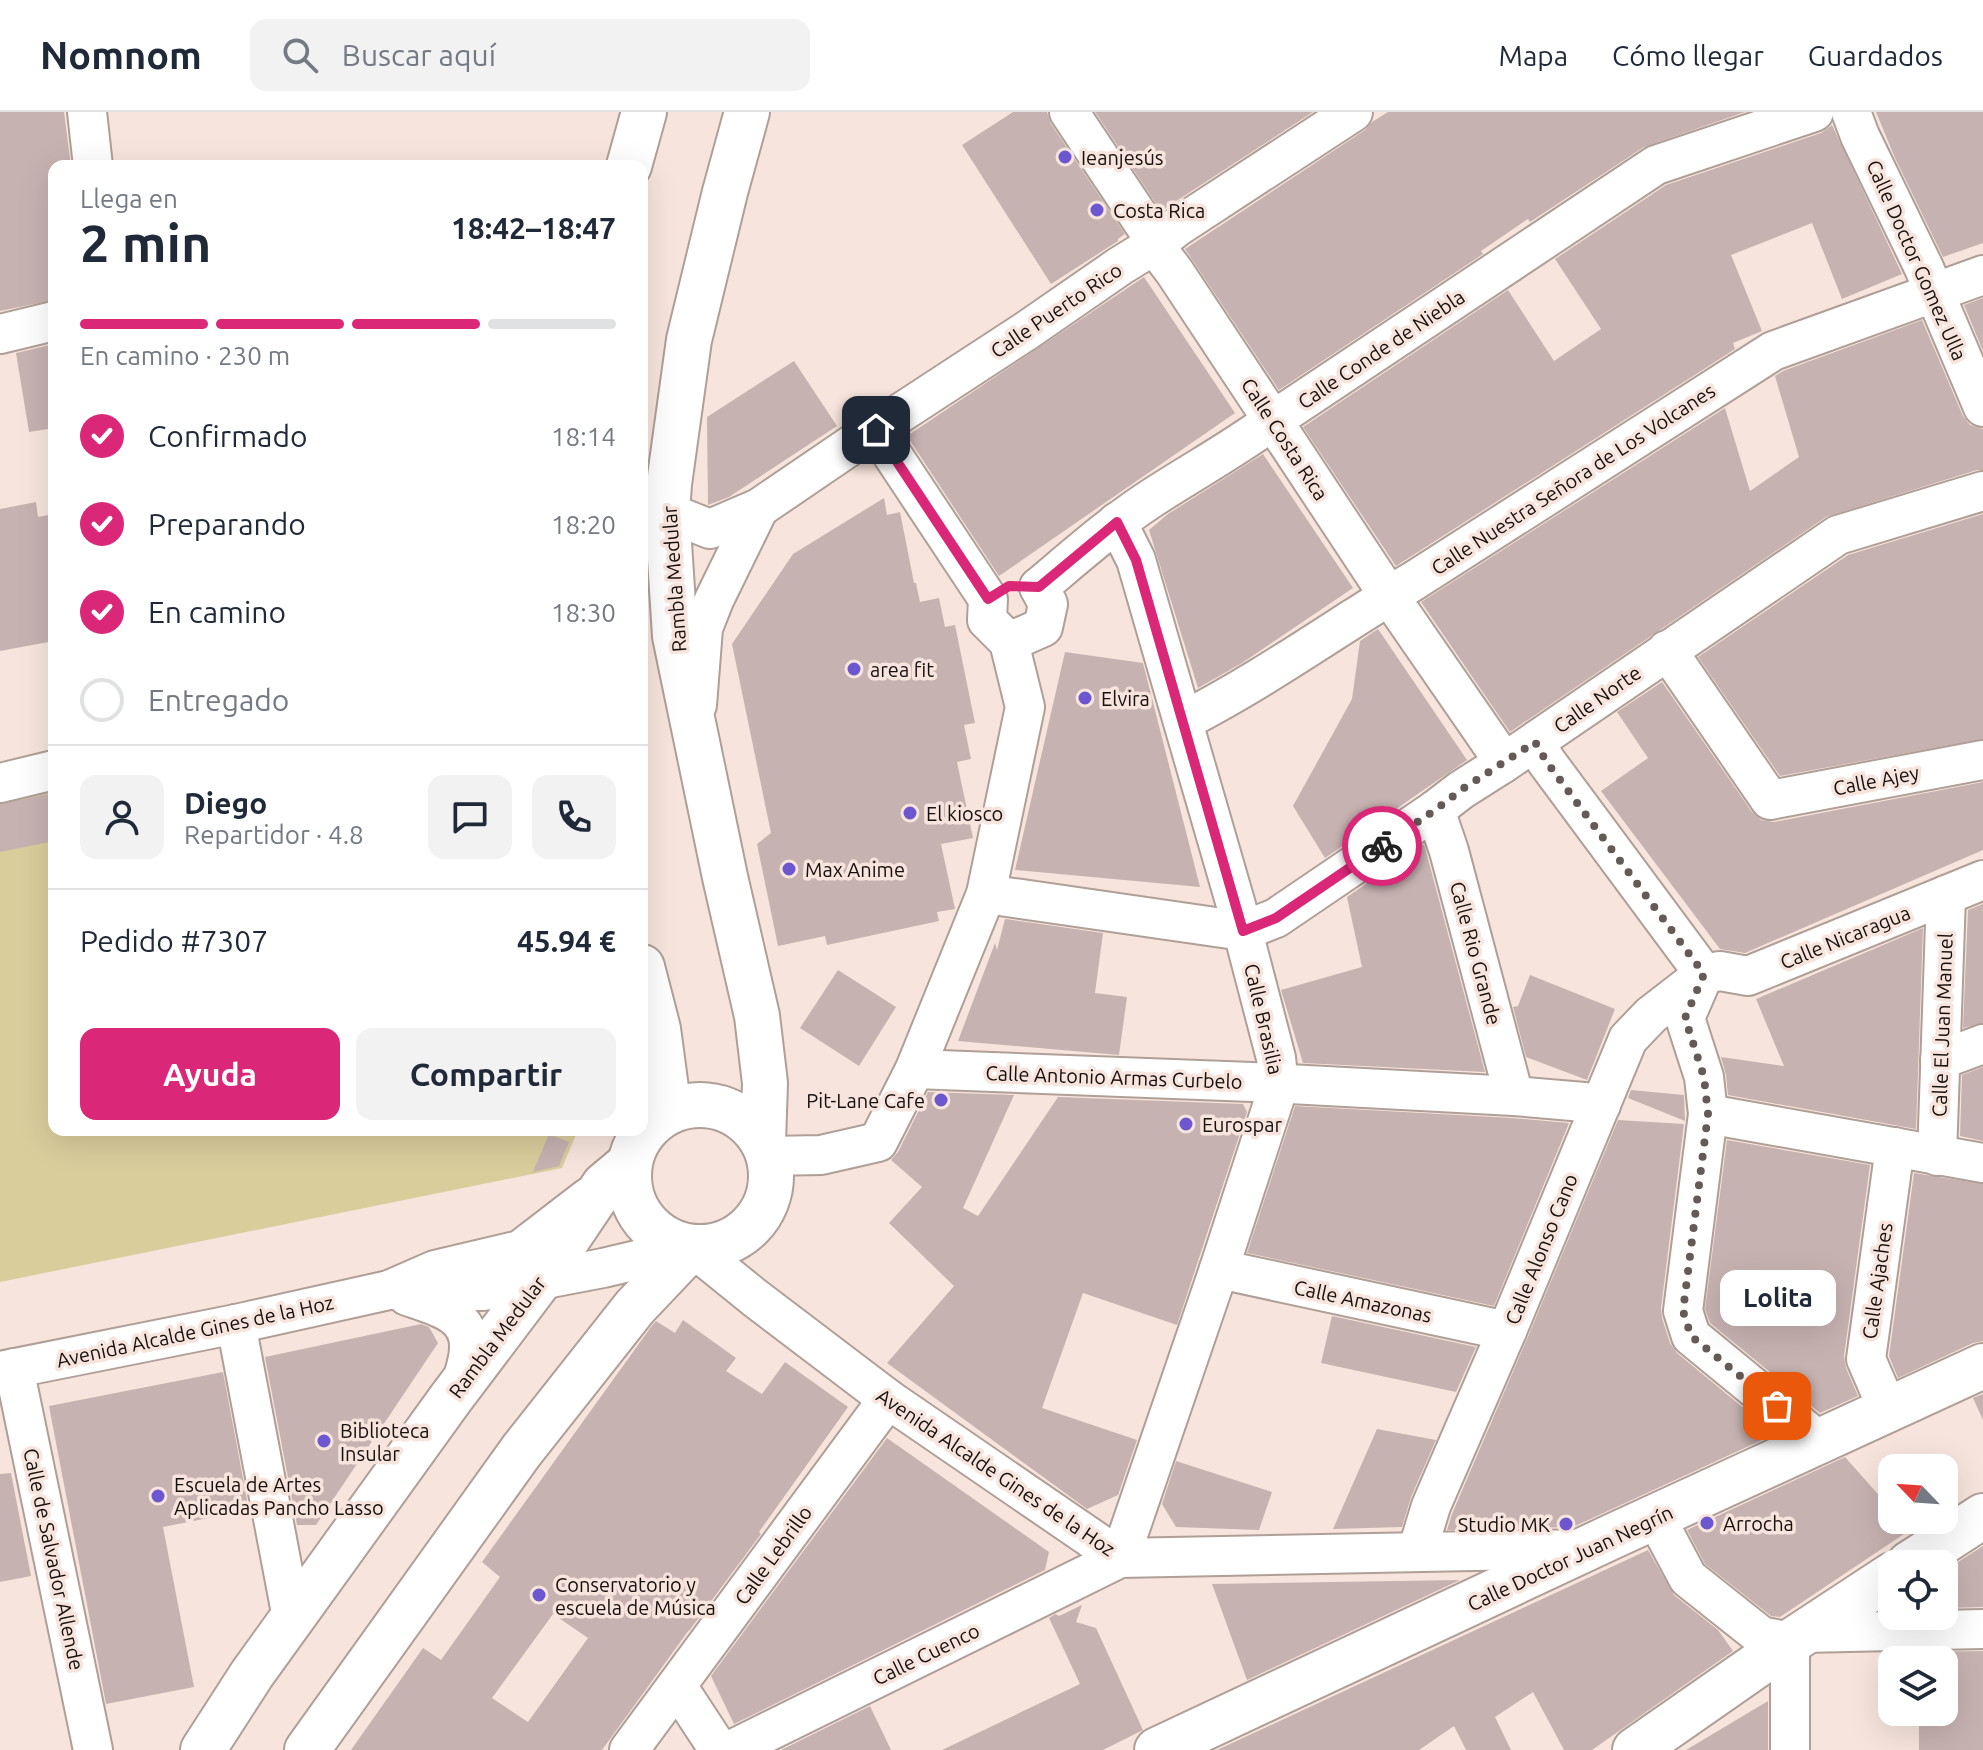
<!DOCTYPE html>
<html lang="es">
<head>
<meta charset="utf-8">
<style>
  body { margin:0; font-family:Ubuntu,sans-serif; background:#f2f2f3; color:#1f2937; height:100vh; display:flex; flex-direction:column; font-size:30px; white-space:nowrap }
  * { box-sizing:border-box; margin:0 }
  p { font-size:26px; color:#747a83 }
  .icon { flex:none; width:44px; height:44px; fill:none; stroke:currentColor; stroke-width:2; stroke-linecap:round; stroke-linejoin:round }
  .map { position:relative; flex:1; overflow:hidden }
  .details { position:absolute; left:48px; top:48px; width:600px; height:976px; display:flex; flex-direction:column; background:#fff; border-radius:16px; box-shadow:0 8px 32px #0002 }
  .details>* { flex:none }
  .needle { width:52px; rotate:295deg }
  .controls { position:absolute; left:1878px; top:1342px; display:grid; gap:16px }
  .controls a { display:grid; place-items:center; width:80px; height:80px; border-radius:16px; background:#fff; box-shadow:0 8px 32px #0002; font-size:40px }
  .pin { position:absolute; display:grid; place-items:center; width:68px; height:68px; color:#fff; margin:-34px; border-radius:16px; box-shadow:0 4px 12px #0006 }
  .courier { position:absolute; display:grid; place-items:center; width:80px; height:80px; margin:-40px; border:6px solid #db2777; border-radius:50%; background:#fff; color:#222; box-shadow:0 2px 10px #0007 }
  .bubble { position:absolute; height:56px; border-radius:16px; background:#fff; box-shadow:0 8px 32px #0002; font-size:26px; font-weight:600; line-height:56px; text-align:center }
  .headline em { font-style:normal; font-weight:600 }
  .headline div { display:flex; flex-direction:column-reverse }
  .headline { display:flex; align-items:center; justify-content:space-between; height:136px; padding:0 32px }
  h1 { font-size:52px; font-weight:600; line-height:60px }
  .bar { display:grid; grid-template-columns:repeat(4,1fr); gap:12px 8px; align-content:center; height:96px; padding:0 32px }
  .bar i { height:10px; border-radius:6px; background:#e0e1e3 }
  .bar .on { background:#db2777 }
  .bar p { grid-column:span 4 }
  .line { display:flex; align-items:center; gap:20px; padding:0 32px; border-top:2px solid #e0e1e3 }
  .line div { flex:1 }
  .round { display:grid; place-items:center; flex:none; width:84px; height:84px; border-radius:16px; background:#f2f2f3 }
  ol { padding:0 32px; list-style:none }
  li { display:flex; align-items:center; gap:24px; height:88px }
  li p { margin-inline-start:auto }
  li .icon { padding:8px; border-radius:50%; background:#db2777; color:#fff; stroke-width:4 }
  li:last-child { color:#747a83 }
  li i { width:44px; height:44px; border:4px solid #e0e1e3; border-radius:50% }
  .cta { display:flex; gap:16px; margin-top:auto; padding:16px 32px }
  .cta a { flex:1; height:92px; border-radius:16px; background:#db2777; color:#fff; font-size:32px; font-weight:600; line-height:92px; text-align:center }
  .cta a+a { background:#f2f2f3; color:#1f2937 }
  header { display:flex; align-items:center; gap:48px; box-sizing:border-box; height:112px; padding:0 40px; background:#fff; border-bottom:2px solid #e0e1e3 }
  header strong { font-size:38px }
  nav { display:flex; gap:44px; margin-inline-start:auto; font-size:28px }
  .search { width:560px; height:72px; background:#f2f2f3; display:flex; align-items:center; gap:20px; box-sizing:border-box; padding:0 28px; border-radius:16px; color:#747a83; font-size:30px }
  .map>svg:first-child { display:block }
  .green { fill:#dacd9c }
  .building { fill:#c6b2b1; fill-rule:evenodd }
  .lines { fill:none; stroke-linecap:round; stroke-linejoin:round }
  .minor-casing { stroke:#af9f97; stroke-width:42 }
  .major-casing { stroke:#af9f97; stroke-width:48 }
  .minor { stroke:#fff; stroke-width:38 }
  .major { stroke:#fff; stroke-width:44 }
  .done { stroke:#655b56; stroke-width:8; stroke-dasharray:0 14.4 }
  .route { stroke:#db2777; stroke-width:10 }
  .poi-dot { fill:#6c57d0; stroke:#f7e5dd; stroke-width:3 }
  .labels { text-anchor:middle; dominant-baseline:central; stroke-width:7; stroke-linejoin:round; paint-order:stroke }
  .poi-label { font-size:20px; fill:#16100e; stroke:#f7e5dd; text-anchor:start }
  .street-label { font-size:20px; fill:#16100e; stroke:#f7e5dd }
</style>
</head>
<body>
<header>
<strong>Nomnom</strong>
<div class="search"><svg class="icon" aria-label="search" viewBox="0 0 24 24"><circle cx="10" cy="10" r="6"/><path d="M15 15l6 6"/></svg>Buscar aquí</div>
<nav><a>Mapa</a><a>Cómo llegar</a><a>Guardados</a></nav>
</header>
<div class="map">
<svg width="1983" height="1638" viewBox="0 0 1983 1638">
  <rect width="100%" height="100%" fill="#f7e5dd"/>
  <path class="green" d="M54,672V1018H578L562,1056L0,1170V683Z"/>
  <g class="building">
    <path d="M0,0H64L71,54H54V188L0,199Z"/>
    <path d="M1013,0H1047L1051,12L1125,122L1118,127V129L1051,172L962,33Z"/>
    <path d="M1095,0H1313L1161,99Z"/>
    <path d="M1388,0H1745L1644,35L1530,110L1528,107L1481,139L1483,142L1279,278L1185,137L1365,18L1372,10Z"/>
    <path d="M1876,0H1983V131L1943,145L1895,46Z"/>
    <path d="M1832,13L1902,162L1842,187L1812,111L1731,143L1762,219L1733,231L1735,237L1729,241L1396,454L1303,315L1508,178L1554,249L1601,217L1555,147L1666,73L1821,21Z"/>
    <path d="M1144,165L1235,301L999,464L907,324Z"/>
    <path d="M1983,186V239L1964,193Z"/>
    <path d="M1922,208L1963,304L1970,313L1983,317V358H1977L1826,405L1510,620L1421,490L1725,296L1750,379L1799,345L1775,264L1783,259Z"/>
    <path d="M54,232V316L29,320L16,241Z"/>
    <path d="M794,249L837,314L729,385L708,393L707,305Z"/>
    <path d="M1263,342L1353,476L1242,551L1198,576L1149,418L1168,402Z"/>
    <path d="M884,386L887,403L900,400L914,471H916L920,490L939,486L945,515L955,513L975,611L964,613L971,647L957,650L973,726L941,732L955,797L937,800L939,809L827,833L825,824L778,834L757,732L771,721L732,532L793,442Z"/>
    <path d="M36,390L38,405L54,402V529L0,539V397Z"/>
    <path d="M1983,402V627L1780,664L1698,545L1848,443Z"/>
    <path d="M1378,517L1467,648L1325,746L1293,694L1352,587L1360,529Z"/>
    <path d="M1065,540L1143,551L1200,775L1015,758Z"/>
    <path d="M1662,570L1752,700L1761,708L1774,710L1983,670V738L1745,841L1720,837L1601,679L1648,646L1617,600Z"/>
    <path d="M54,681V729L0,740V692Z"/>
    <path d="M1424,732L1485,960L1303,951L1281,878L1362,855L1347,785Z"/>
    <path d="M1983,792V911L1963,916L1968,798Z"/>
    <path d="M1005,807L1103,821L1095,881L1127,885L1119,943L958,929L995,831L997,838Z"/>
    <path d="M1923,816L1916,1017L1728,983L1726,963L1721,945L1784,954L1756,887Z"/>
    <path d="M838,858L896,895L859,954L800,916Z"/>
    <path d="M1530,863L1615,897L1587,968L1526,945L1513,895L1518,894Z"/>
    <path d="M1983,955V1029L1960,1024L1962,963Z"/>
    <path d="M1631,978L1684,983L1685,1009L1628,986Z"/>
    <path d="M928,980L1014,983L963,1096L978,1104L1058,985L1243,992L1247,1000L1177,1213L1083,1181L1042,1296L1137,1328L1118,1383L1087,1397L887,1251L954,1174L889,1111L922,1075L891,1048L898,1040Z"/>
    <path d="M1295,994L1512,1006L1569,1011L1494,1194L1247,1141Z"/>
    <path d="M1618,1008L1684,1012L1661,1196L1662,1206L1670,1231L1677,1241L1775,1322L1573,1415L1447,1418L1452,1402L1527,1227Z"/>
    <path d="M549,1022L569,1030L559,1054L533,1060Z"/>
    <path d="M1727,1028L1870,1053L1844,1244L1846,1256L1858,1284L1820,1301L1710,1211L1705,1197Z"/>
    <path d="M1914,1061L1983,1072V1229L1973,1231L1898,1266L1889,1244Z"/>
    <path d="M1332,1204L1476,1235L1456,1280L1321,1251Z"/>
    <path d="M683,1208L736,1246L726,1259L762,1282L785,1250L848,1295L759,1420L761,1422L689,1519V1518L602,1638H351L423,1536L441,1548L500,1465L482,1450L651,1215L656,1209L675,1221ZM553,1502L588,1526L528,1610L492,1586Z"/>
    <path d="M421,1212L429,1215L438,1231L316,1413H297L265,1245Z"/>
    <path d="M223,1260L249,1398L163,1415L194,1575L106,1592L49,1294Z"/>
    <path d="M1983,1282V1308L1973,1286Z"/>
    <path d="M1377,1317L1436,1328L1411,1385L1402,1415L1333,1417Z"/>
    <path d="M887,1326L1049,1440L1045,1458L734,1612L711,1564Z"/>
    <path d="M1845,1345L1892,1398V1408H1901L1910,1418L1780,1505L1771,1504L1705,1452L1687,1418Z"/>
    <path d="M1176,1349L1272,1380L1259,1418L1176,1415L1162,1392Z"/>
    <path d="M11,1361L31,1464L0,1470V1362Z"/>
    <path d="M1983,1434V1495L1944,1496V1459Z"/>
    <path d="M1648,1438L1674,1483L1718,1518L1733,1539L1592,1638H1564L1533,1580L1495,1605L1511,1638H1466L1454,1614L1419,1638H1217Z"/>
    <path d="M1460,1468L1247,1568L1212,1472Z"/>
    <path d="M1082,1493L1076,1510L1096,1516L1143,1618L1103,1638H942L1080,1572L1049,1506L1055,1502L1059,1504Z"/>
    <path d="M1983,1539V1638H1919V1600H1944V1548H1919V1540Z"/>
    <path d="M1768,1589V1638H1686Z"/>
    <path d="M870,1594L891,1638H781Z"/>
  </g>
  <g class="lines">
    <g class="minor-casing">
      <g id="minor">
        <path d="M87,0L93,54"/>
        <path d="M1069,0L1146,115L1154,133L1174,159L1379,469L1495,637L1502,652"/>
        <path d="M1851,0L1860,24L1924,156L1983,295"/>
        <path d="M0,222L54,209"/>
        <path d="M667,400L710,417L759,396L853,332L1026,219L1120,154L1154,133L1177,115L1353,0"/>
        <path d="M1039,475C1076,444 1112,412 1152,386C1192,360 1234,337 1272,309L1656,53L1814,0"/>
        <path d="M1009,530L1043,515L1048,492L1039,475"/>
        <path d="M1667,538L1770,688L1983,648"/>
        <path d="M697,593L703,516L714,488L759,396"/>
        <path d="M1183,609C1242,579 1298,542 1354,506C1374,494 1392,481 1412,470L1773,239L1983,163"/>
        <path d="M1535,630L1546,649L1704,862"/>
        <path d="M0,671L54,658"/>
        <path d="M1435,698L1449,739L1514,984"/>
        <path d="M986,782L1243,819L1276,806L1435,698L1461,678L1502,652L1838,423L1983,379"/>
        <path d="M1704,862L1685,906L1704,965L1708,1002L1683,1199L1691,1224L1820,1330"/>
        <path d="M1940,948L1983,932"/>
        <path d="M915,957L1252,970L1514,984L1584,990L1601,993"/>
        <path d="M1708,1002L1983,1051"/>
        <path d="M768,1044L821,1043L878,1030L915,957L986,782L1025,595L1009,530L987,508L988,487L876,318"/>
        <path d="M1937,1044L1946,783"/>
        <path d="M1219,1157L1507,1219"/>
        <path d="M389,1178L483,1179L603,1156L692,1135L755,1186L888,1287L1120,1446L1582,1437"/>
        <path d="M407,1184C433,1193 471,1201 469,1236C469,1248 464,1261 461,1273"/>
        <path d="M236,1212L292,1506"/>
        <path d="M14,1256L93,1638"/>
        <path d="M0,1259L236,1212L389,1178L435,1158L520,1138L589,1085"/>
        <path d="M1888,1298L1866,1247L1895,1035"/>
        <path d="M1656,1406L1688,1466L1761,1524L1790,1530V1638"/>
        <path d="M1417,1440L1431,1394L1507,1219L1628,927L1651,903L1704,862L1720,859L1748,864L1983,768"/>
        <path d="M1804,1521L1983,1517"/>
        <path d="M677,1574L719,1638"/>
        <path d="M629,1638L888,1287"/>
        <path d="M731,1638L1120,1446L1219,1157L1279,973L1276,946L1236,793L1136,448L1117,410"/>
      </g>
    </g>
    <g class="major-casing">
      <g id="major">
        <path d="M747,0L725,80L689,228L669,372L667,400L675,524L725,765L757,904L765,971L763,1030"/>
        <path d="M629,54L644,0"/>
        <path d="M642,855L658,917L669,999"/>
        <circle cx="700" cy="1064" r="71"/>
        <path d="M1909,1452L1983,1404"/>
        <path d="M203,1638L252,1562L451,1286L540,1168L604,1073L629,1052"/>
        <path d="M307,1638L522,1338L635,1195L692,1135"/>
        <path d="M1157,1638L1611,1425L1983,1254"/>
        <path d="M1635,1638L1790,1530L1892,1463"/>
      </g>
    </g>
    <use href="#minor" class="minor"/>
    <use href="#major" class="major"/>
  </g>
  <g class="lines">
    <path class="done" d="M1382,734L1435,698L1461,678L1535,630L1546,649L1704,862L1685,906L1704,965L1708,1002L1683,1199L1691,1224L1777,1294"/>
    <path class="route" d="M876,318L988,487L1009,474L1039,475L1117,410L1136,448L1243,819L1276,806L1382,734"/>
  </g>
  <g class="poi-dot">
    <circle cx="1065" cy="45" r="8"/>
    <circle cx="1097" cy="98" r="8"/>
    <circle cx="854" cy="557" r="8"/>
    <circle cx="1085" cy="586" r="8"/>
    <circle cx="910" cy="701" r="8"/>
    <circle cx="789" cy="757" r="8"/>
    <circle cx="941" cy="988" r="8"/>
    <circle cx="1186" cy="1012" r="8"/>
    <circle cx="324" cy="1329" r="8"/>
    <circle cx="158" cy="1384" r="8"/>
    <circle cx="1707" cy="1411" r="8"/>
    <circle cx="1566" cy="1412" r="8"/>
    <circle cx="539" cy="1483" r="8"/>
  </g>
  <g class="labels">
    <g class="poi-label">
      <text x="1081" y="45">Ieanjesús</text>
      <text x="1113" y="98">Costa Rica</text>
      <text x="870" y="557">area fit</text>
      <text x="1101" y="586">Elvira</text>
      <text x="926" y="701">El kiosco</text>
      <text x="805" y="757">Max Anime</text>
      <text x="925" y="988" text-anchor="end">Pit-Lane Cafe</text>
      <text x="1202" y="1012">Eurospar</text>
      <text x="340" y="1318">Biblioteca<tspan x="340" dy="23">Insular</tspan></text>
      <text x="174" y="1372">Escuela de Artes<tspan x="174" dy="23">Aplicadas Pancho Lasso</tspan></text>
      <text x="1723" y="1411">Arrocha</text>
      <text x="1550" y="1412" text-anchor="end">Studio MK</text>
      <text x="555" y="1472">Conservatorio y<tspan x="555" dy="23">escuela de Música</tspan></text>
    </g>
    <g class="street-label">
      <text transform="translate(1917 148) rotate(66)">Calle Doctor Gomez Ulla</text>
      <text transform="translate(1056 198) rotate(-34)">Calle Puerto Rico</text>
      <text transform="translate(1381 237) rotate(-34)">Calle Conde de Niebla</text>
      <text transform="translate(1285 327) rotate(57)">Calle Costa Rica</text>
      <text transform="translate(1573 367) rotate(-33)">Calle Nuestra Señora de Los Volcanes</text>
      <text transform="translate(674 467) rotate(-94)">Rambla Medular</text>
      <text transform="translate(1597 587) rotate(-35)">Calle Norte</text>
      <text transform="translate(1876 668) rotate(-11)">Calle Ajey</text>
      <text transform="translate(1845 825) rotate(-22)">Calle Nicaragua</text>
      <text transform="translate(1476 841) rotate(75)">Calle Rio Grande</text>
      <text transform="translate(1264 907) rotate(77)">Calle Brasilia</text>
      <text transform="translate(1942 913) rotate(-88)">Calle El Juan Manuel</text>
      <text transform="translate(1114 965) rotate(2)">Calle Antonio Armas Curbelo</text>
      <text transform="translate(1541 1137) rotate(-68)">Calle Alonso Cano</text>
      <text transform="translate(1877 1169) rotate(-82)">Calle Ajaches</text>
      <text transform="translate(1363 1189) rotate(12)">Calle Amazonas</text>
      <text transform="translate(195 1219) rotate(-12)">Avenida Alcalde Gines de la Hoz</text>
      <text transform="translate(497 1225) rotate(-53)">Rambla Medular</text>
      <text transform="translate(996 1360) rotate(34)">Avenida Alcalde Gines de la Hoz</text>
      <text transform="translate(773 1443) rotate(-54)">Calle Lebrillo</text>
      <text transform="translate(1570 1446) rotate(-25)">Calle Doctor Juan Negrín</text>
      <text transform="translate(54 1447) rotate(78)">Calle de Salvador Allende</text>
      <text transform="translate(926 1542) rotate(-26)">Calle Cuenco</text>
    </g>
  </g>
</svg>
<div class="controls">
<a><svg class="needle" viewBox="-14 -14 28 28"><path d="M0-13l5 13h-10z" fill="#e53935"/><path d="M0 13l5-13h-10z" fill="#747a83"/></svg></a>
<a><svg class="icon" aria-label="locate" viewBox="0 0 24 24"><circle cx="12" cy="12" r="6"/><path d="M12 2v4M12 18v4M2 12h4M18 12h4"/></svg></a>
<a><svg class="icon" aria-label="layers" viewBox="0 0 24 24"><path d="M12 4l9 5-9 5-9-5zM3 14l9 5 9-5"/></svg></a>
</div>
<div class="pin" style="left:1777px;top:1294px;background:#ea580c"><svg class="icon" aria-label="bag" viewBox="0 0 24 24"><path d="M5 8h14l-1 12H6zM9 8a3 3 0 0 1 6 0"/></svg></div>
<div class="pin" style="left:876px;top:318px;background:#1f2937"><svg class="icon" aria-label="home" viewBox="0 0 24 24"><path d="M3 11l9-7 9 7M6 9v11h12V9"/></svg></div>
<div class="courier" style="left:1382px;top:734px"><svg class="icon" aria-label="bike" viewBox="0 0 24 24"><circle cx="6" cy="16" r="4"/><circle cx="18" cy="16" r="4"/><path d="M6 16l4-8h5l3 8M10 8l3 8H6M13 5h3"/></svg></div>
<div class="bubble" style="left:1720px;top:1158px;width:116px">Lolita</div>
<section class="details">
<div class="headline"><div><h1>2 min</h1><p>Llega en</p></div><em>18:42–18:47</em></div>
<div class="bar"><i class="on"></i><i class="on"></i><i class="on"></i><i></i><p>En camino · 230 m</p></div>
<ol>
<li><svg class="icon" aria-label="check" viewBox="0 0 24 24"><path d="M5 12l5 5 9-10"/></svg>Confirmado<p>18:14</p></li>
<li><svg class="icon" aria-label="check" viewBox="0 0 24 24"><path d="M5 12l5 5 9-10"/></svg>Preparando<p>18:20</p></li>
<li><svg class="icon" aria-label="check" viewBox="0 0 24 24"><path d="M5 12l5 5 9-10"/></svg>En camino<p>18:30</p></li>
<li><i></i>Entregado</li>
</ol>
<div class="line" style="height:144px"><a class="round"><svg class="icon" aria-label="person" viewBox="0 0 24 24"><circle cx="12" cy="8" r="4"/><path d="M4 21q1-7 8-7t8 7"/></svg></a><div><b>Diego</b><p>Repartidor · 4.8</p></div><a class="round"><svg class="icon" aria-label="chat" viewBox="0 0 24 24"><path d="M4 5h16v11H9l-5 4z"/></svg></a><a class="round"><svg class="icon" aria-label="phone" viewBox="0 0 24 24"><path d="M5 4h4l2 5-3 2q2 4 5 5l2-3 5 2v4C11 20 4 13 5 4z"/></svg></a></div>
<div class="line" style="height:104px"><div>Pedido #7307</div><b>45.94 €</b></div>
<div class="cta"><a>Ayuda</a><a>Compartir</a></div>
</section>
</div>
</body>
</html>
